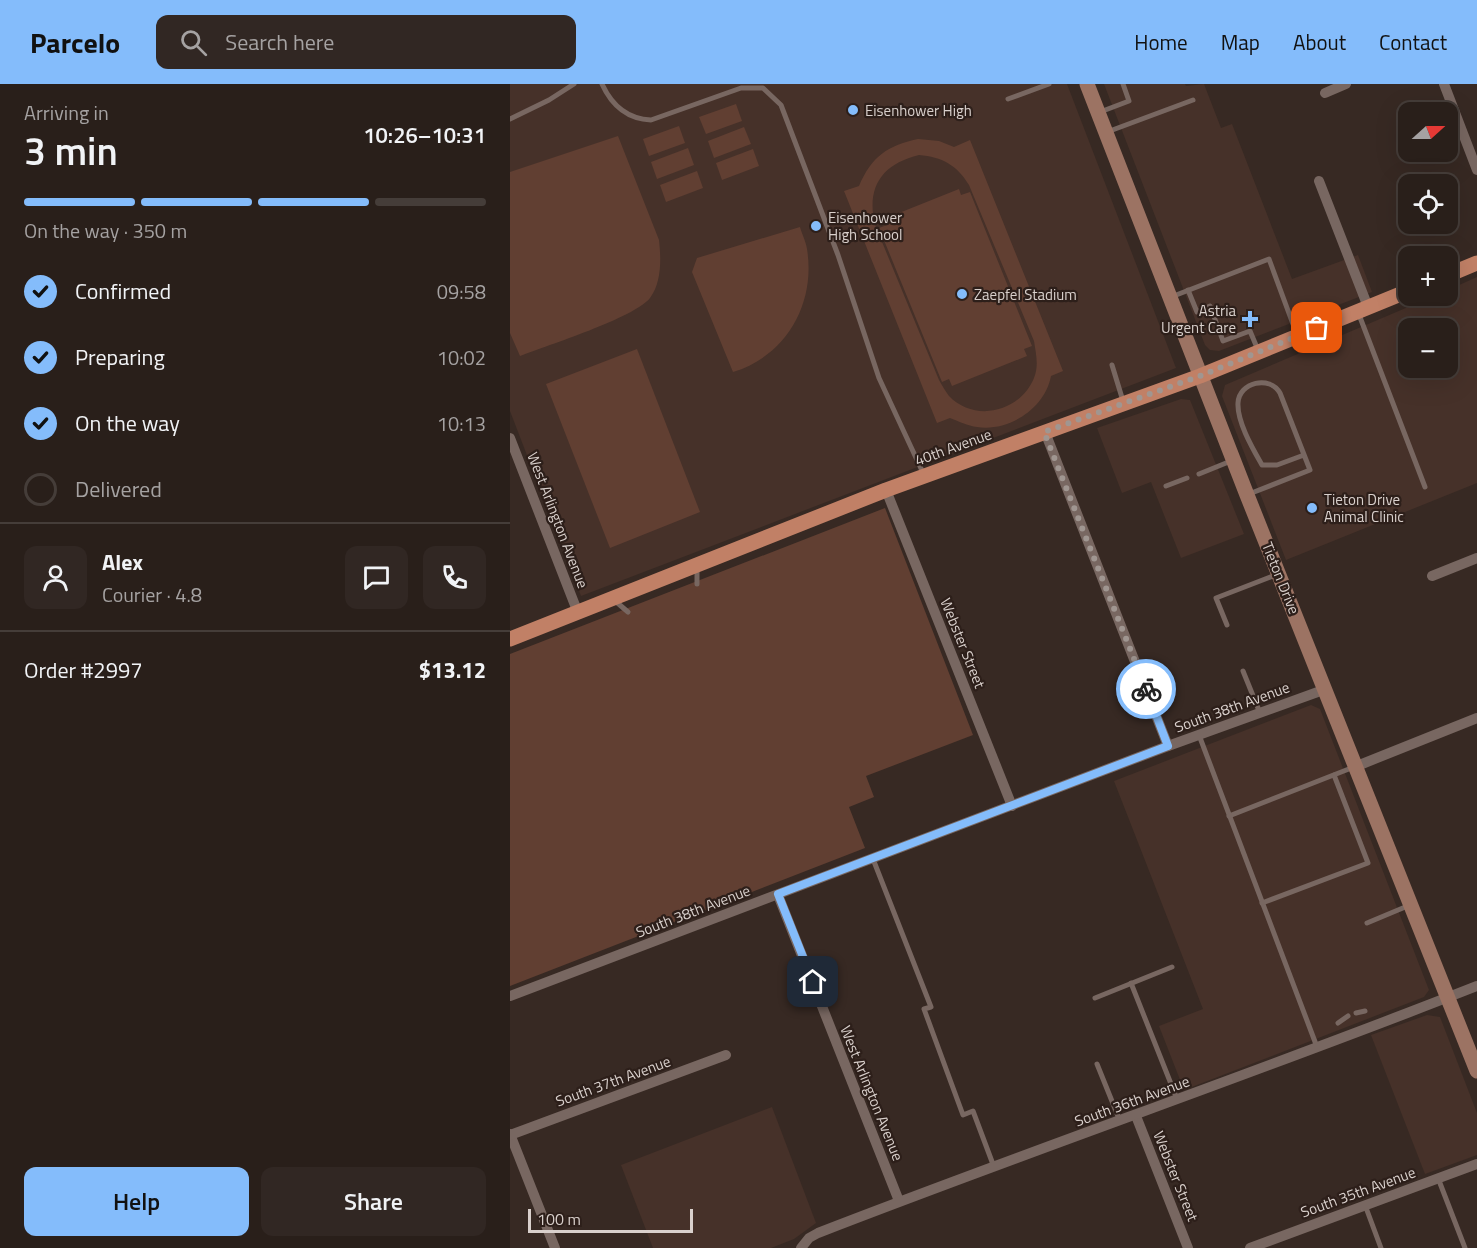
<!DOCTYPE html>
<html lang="en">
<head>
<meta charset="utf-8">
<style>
  body { margin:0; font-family:"Titillium Web",sans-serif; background:#312723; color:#f1f3f6; height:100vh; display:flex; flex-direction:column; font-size:22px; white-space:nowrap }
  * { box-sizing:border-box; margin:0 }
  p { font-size:20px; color:#a5a2a2 }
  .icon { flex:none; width:33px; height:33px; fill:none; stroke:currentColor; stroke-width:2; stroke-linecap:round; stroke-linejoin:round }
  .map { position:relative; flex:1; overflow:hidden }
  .drawer { display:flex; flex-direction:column; background:#291f1a; width:510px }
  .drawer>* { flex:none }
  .needle { width:39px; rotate:69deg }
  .controls { position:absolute; left:888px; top:18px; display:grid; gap:12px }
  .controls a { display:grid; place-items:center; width:60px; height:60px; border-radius:12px; background:#291f1a; box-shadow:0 6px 24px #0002,0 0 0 2px #453d39; font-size:30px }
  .scale { position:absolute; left:18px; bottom:15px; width:165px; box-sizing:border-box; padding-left:6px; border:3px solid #d9d0cc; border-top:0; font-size:16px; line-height:21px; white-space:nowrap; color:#d9d0cc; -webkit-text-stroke:4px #2d1f1a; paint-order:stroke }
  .pin { position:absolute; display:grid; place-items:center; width:51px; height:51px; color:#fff; margin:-26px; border-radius:12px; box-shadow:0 3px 9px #0006 }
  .courier { position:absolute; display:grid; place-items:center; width:60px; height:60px; margin:-30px; border:4px solid #84bcfb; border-radius:50%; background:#fff; color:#222; box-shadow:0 2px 8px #0007 }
  .headline em { font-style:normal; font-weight:600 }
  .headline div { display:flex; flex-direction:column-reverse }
  .headline { display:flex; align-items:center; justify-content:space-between; height:102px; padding:0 24px }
  h1 { font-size:39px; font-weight:600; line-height:45px }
  .bar { display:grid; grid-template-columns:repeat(4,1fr); gap:9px 6px; align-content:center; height:72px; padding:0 24px }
  .bar i { height:8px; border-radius:4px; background:#453d39 }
  .bar .active { background:#84bcfb }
  .bar p { grid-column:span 4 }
  .line { display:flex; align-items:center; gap:15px; padding:0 24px; border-top:2px solid #453d39 }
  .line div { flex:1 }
  .round { display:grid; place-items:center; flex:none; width:63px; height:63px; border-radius:12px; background:#312723 }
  ol { padding:0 24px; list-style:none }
  li { display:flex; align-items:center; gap:18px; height:66px }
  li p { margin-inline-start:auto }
  li .icon { padding:6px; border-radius:50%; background:#84bcfb; color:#111; stroke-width:4 }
  li:last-child { color:#a5a2a2 }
  li i { width:33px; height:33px; border:3px solid #453d39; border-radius:50% }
  .action { display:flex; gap:12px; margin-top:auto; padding:12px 24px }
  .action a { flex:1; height:69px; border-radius:12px; background:#84bcfb; color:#111; font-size:24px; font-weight:600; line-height:69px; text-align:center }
  .action a+a { background:#312723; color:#f1f3f6 }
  header { display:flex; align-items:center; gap:36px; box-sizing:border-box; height:84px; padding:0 30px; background:#84bcfb; color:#111 }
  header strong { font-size:28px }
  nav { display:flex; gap:33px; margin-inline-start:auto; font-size:21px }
  .search { width:420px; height:54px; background:#312723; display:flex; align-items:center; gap:15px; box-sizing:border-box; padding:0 21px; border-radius:12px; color:#a5a2a2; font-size:22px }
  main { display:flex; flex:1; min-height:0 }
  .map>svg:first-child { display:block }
  .built { fill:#463129; fill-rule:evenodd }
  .green { fill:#613f32; fill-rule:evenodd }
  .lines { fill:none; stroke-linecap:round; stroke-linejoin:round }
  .lane { stroke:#786761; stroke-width:5 }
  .street { stroke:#786761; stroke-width:10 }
  .secondary { stroke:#9c7363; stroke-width:15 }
  .primary { stroke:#c18066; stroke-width:15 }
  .done { stroke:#a09691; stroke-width:6; stroke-dasharray:0 10.8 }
  .route { stroke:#84bcfb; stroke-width:8 }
  .poi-dot { fill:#84bcfb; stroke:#2d1f1a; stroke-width:2 }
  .labels { text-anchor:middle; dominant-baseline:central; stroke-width:4.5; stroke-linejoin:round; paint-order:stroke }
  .poi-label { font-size:15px; fill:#d9d0cc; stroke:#2d1f1a; text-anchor:start }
  .street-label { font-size:15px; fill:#d9d0cc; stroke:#2d1f1a }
</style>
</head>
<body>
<header>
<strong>Parcelo</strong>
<div class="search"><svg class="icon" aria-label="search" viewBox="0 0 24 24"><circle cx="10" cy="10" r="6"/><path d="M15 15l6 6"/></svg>Search here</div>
<nav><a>Home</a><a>Map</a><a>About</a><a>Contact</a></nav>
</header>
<main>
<section class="drawer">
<div class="headline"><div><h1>3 min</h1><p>Arriving in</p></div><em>10:26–10:31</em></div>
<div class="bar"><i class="active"></i><i class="active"></i><i class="active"></i><i></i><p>On the way · 350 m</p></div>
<ol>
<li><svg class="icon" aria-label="check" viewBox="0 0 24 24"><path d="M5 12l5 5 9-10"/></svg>Confirmed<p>09:58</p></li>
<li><svg class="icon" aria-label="check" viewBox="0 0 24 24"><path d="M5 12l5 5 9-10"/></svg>Preparing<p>10:02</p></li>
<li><svg class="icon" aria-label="check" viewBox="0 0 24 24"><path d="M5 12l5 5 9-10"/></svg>On the way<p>10:13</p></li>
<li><i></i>Delivered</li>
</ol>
<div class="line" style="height:108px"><a class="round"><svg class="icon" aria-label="person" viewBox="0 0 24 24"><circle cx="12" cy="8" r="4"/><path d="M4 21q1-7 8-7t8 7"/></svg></a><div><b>Alex</b><p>Courier · 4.8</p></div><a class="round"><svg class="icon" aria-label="chat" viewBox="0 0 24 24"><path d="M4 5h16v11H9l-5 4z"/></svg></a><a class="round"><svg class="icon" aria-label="phone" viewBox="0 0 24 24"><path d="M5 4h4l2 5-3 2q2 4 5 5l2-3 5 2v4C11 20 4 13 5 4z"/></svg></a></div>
<div class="line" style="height:78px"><div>Order #2997</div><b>$13.12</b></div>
<div class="action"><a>Help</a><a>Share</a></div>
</section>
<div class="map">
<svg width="967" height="1164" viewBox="0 0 967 1164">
  <rect width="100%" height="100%" fill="#372923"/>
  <g class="built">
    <path d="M0,0H557L666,284L71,512L0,327Z"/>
    <path d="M594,0H675L676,2L694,0L711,44L722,40L782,195L848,171L862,208L709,267L700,266L695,261Z"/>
    <path d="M967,193V399L776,476L712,312L715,301L924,212H938V206ZM898,244H938V284H898Z"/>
    <path d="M671,315L680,316L734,450L671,474L641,398L612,409L587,344Z"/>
    <path d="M801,621L810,625L919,906L914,913L674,1006L649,942L693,925L604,697Z"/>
    <path d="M917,931L930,933L967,1029V1071L915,1090L861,951Z"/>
    <path d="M262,1023L306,1139L284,1155L261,1164H143L111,1081Z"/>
  </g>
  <g class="green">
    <path d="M226,20L232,37L196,50L189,33Z"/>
    <path d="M169,42L175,59L139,72L133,55Z"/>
    <path d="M234,43L241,60L204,74L198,57Z"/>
    <path d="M108,52L149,156C151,174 152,198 140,214C124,234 38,261 10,272L0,249V88Z"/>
    <path d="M408,55L429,57L444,63L460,56L553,287L541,292C535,325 498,348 467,343C458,342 448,337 440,334L427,339L334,107L349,102C362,72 377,62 408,55ZM409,71C432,73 447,81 459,101L524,257C526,270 529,282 524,294C510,328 465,339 439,312C435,307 432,301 429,296L365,141C356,103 372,80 409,71Z"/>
    <path d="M178,64L184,81L147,95L141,78Z"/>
    <path d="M243,65L249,82L212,96L206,79Z"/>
    <path d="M187,87L193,104L156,118L150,101Z"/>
    <path d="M449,105L451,111L460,108L522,262L514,265L517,272L442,302L439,295L432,298L369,144L377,141L374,135Z"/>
    <path d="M290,143C292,150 296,158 297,165C306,220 276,272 223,288L182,188L187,174Z"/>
    <path d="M127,265L190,428L100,464L36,300Z"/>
    <path d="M375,424L463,651L356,692L364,713L339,723L355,764L0,902V570Z"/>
  </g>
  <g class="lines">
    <g class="lane">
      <path d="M92,0C102,22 117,35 141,36L231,4H253L271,21L328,171L369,294L414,391"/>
      <path d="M498,15L539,0"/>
      <path d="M590,28L619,17L613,0"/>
      <path d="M0,35L39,16L64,0"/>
      <path d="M597,48L683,16"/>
      <path d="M678,206L687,228L700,222L713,257L740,247L748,266"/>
      <path d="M661,213L759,175L787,251"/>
      <path d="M848,228L915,403"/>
      <path d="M602,281L613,317"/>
      <path d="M689,390L721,377"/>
      <path d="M656,402L677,394"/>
      <path d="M739,410L800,386L770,309C760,291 729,298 728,319C727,338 743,365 752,381H767L794,371"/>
      <path d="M187,484V500"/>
      <path d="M104,516L118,528"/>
      <path d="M717,541L706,514L768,490"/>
      <path d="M733,587L750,629"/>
      <path d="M689,651L807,963"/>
      <path d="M719,732L844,683"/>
      <path d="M363,775L421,923L414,925L453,1031L463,1027L484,1083"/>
      <path d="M752,819L858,779L824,691"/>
      <path d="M857,839L900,821"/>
      <path d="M621,899L667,1015"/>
      <path d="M585,914L662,883"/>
      <path d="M846,929L855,927"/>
      <path d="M828,939L838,932"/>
      <path d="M587,980L610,1037"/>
      <path d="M928,1094L955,1164"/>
      <path d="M855,1121L871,1164"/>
    </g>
    <g class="street">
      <path d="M934,0L967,86"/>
      <path d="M815,9L836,0"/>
      <path d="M809,97L858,223"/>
      <path d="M535,348L658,662"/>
      <path d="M0,354L68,529"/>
      <path d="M376,406L502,722"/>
      <path d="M922,492L967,474"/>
      <path d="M847,682L967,634"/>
      <path d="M268,811L389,1117"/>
      <path d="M0,912L658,662L816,605"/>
      <path d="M626,1032L678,1164"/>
      <path d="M0,1050L45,1164"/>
      <path d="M0,1051L216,971"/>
      <path d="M291,1164L299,1154L308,1149C527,1064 749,988 967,902"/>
      <path d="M740,1164L967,1080"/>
    </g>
    <path class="secondary" d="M577,0L737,411L967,987"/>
    <g class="primary">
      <path d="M938,191L967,179"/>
      <path d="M0,555L376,406L690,292L898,207"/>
    </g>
  </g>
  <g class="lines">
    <path class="done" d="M636,605L534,348L690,292L807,244"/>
    <path class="route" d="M303,898L268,810L658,662L636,605"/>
  </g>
  <g class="poi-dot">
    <circle cx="343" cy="26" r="6"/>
    <circle cx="306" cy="142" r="6"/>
    <circle cx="452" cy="210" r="6"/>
    <path d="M737 226h6v6h6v6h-6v6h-6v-6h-6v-6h6z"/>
    <circle cx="802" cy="424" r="6"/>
  </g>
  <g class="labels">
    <g class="poi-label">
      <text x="355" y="26">Eisenhower High</text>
      <text x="318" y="133">Eisenhower<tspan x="318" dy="17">High School</tspan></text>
      <text x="464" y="210">Zaepfel Stadium</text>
      <text x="726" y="226" text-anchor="end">Astria<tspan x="726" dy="17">Urgent Care</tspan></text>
      <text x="814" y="415">Tieton Drive<tspan x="814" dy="17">Animal Clinic</tspan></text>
    </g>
    <g class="street-label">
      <text transform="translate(443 363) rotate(-20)">40th Avenue</text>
      <text transform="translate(48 436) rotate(69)">West Arlington Avenue</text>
      <text transform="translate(771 494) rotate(68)">Tieton Drive</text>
      <text transform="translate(453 559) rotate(68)">Webster Street</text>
      <text transform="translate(722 623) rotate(-20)">South 38th Avenue</text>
      <text transform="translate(183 827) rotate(-21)">South 38th Avenue</text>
      <text transform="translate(103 997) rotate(-20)">South 37th Avenue</text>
      <text transform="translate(362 1009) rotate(68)">West Arlington Avenue</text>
      <text transform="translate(622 1017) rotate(-20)">South 36th Avenue</text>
      <text transform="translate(666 1092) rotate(68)">Webster Street</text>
      <text transform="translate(848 1108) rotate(-20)">South 35th Avenue</text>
    </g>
  </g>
</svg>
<div class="controls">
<a><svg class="needle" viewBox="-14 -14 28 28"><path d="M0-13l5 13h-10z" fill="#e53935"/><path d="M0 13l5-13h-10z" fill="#a5a2a2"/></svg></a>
<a><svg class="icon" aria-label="locate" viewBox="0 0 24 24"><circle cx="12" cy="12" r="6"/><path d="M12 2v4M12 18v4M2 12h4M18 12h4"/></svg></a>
<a>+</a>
<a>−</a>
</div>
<div class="scale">100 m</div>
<div class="pin" style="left:807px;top:244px;background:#ea580c"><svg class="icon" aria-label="bag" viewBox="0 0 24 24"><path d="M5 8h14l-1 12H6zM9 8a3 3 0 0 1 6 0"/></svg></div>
<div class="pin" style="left:303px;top:898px;background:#1f2937"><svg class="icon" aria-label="home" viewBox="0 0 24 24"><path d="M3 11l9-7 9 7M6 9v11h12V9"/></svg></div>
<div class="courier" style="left:636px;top:605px"><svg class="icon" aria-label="bike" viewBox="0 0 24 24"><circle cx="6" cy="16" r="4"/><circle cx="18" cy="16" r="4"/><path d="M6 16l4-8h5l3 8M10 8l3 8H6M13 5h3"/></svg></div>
</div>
</main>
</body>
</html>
